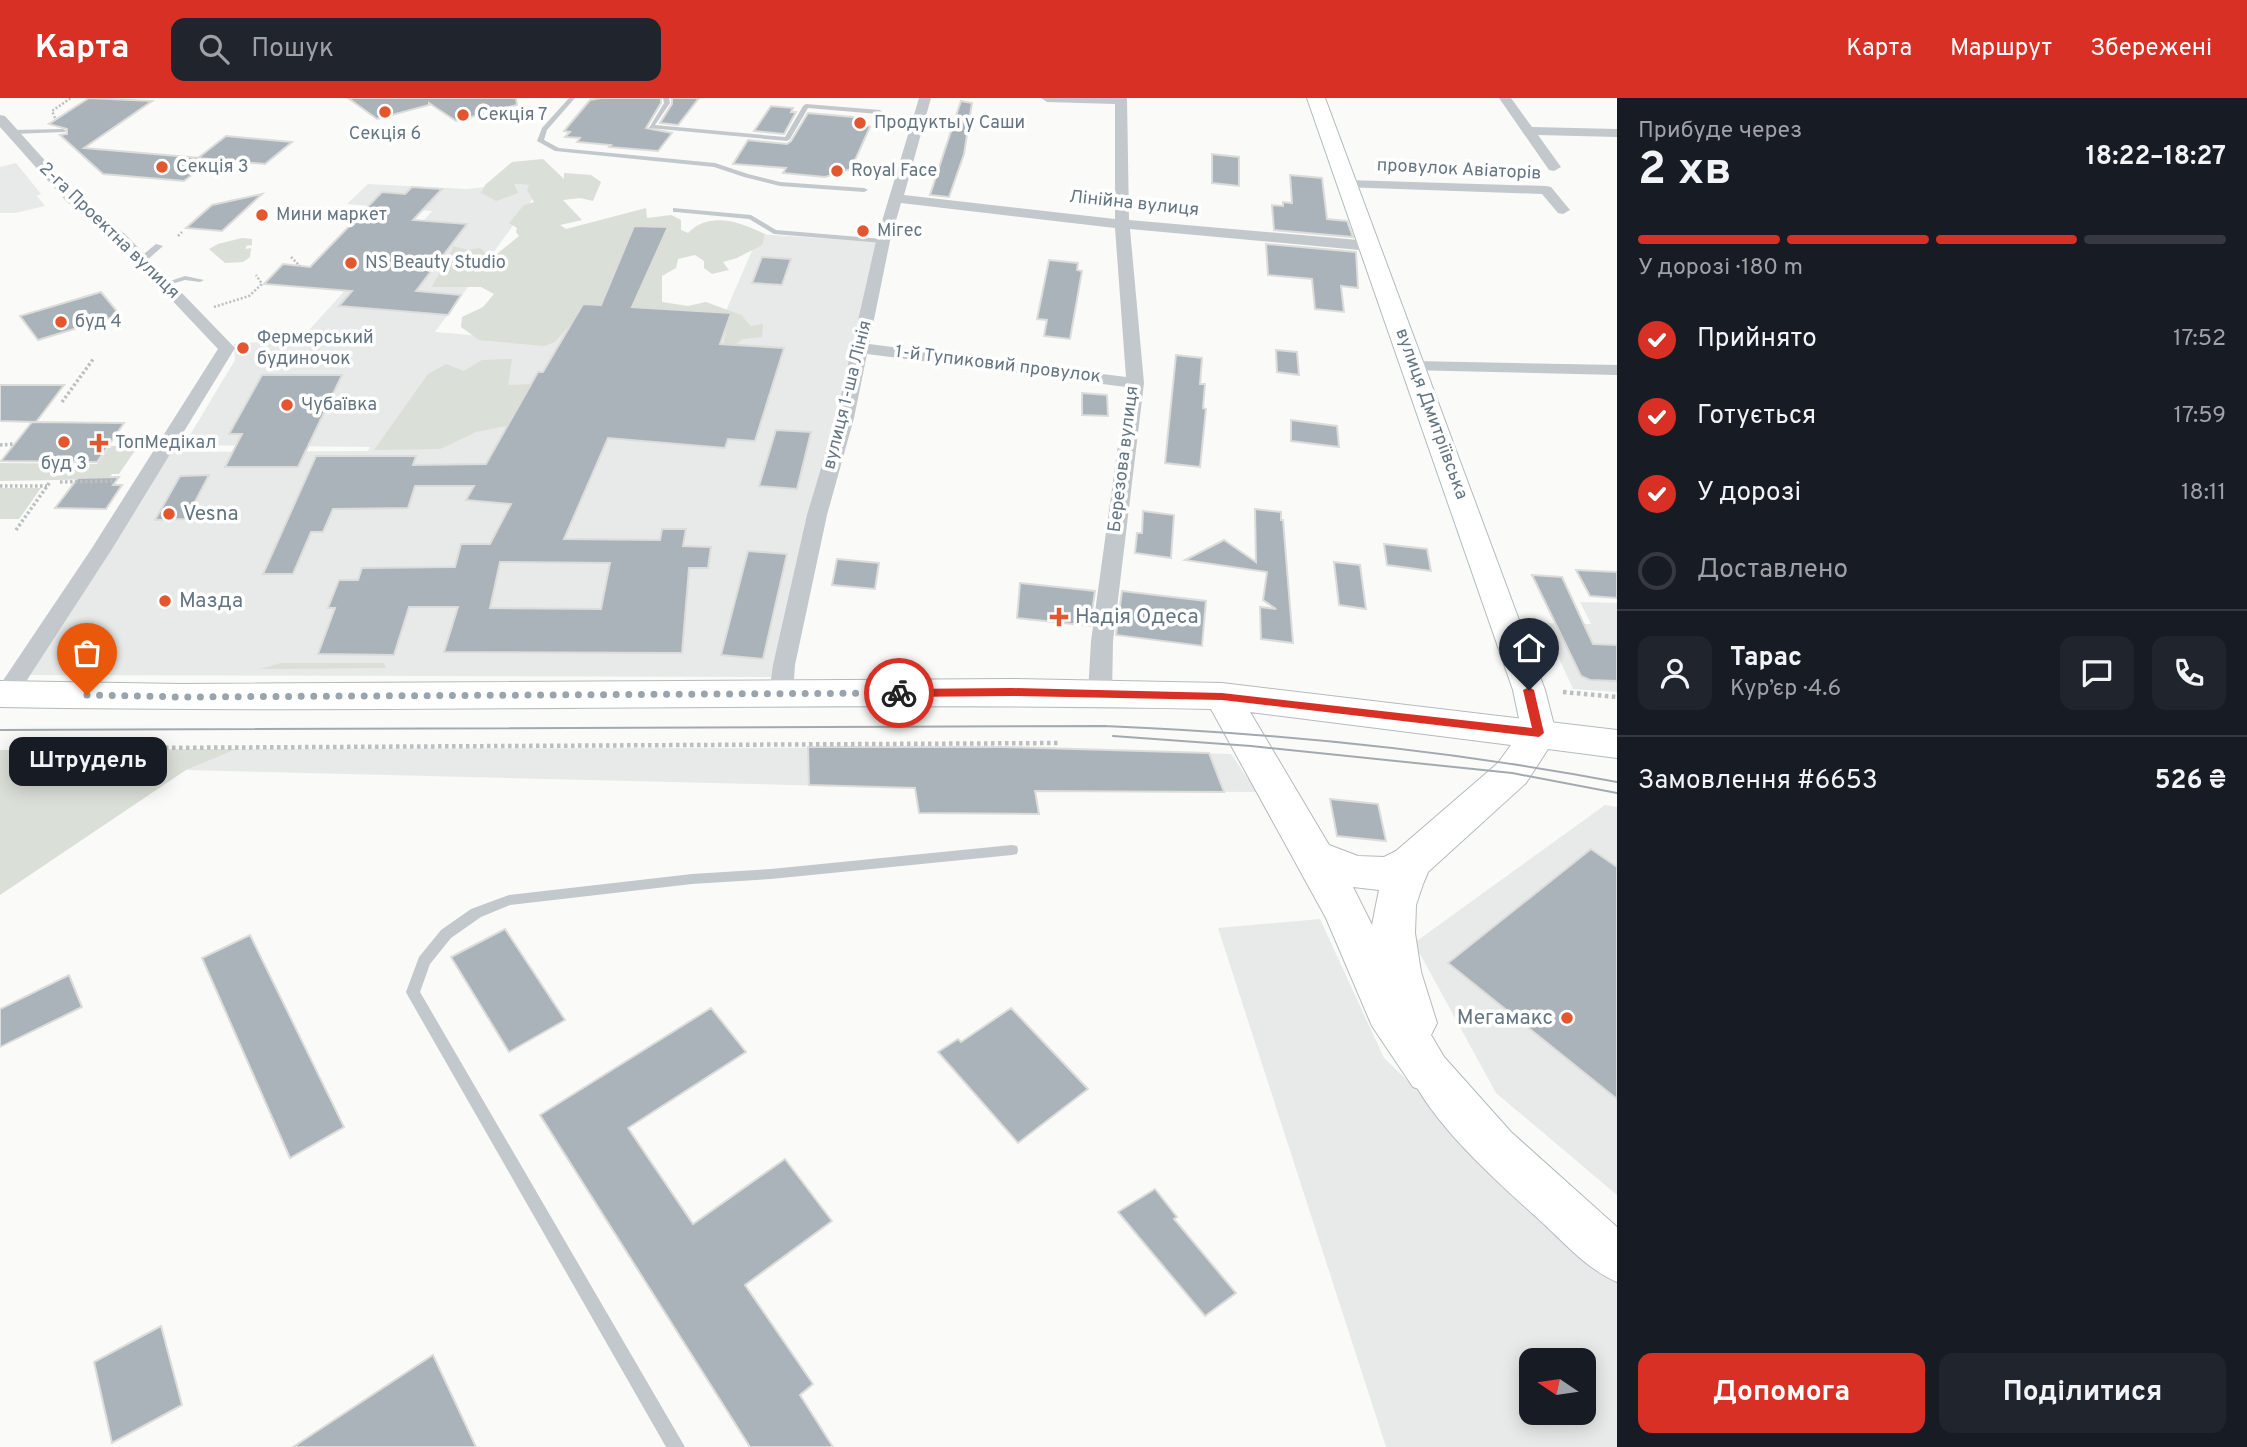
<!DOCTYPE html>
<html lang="uk">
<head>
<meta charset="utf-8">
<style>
  body { margin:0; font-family:Overpass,sans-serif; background:#20242c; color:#f1f3f6; height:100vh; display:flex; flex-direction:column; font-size:26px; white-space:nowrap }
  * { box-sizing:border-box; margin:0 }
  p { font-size:23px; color:#9ea1a6 }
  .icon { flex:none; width:38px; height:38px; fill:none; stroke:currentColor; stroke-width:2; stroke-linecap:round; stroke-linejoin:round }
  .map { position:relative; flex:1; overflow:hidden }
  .details { display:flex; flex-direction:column; background:#171b24; width:630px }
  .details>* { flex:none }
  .needle { width:46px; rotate:283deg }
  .buttons { position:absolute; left:1519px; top:1250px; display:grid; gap:14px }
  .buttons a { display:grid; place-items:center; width:77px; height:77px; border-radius:14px; background:#171b24; box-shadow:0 4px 18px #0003; font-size:35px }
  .pin { position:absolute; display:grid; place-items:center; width:60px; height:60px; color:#fff; margin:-72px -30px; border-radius:50% 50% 50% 0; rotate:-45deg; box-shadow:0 0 7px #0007 }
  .pin .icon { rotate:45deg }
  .courier { position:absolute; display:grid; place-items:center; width:70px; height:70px; margin:-35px; border:5px solid #d93025; border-radius:50%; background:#fff; color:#222; box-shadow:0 2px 9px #0007 }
  .bubble { position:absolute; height:49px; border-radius:14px; background:#171b24; box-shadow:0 4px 18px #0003; font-size:23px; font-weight:700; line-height:49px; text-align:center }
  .overview em { font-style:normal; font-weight:700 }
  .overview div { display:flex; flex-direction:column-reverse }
  .overview { display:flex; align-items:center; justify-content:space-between; height:119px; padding:0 21px }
  h1 { font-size:46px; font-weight:700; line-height:52px }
  .bar { display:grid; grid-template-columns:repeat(4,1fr); gap:10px 7px; align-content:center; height:84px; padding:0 21px }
  .bar i { height:9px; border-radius:5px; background:#363941 }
  .bar .on { background:#d93025 }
  .bar p { grid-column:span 4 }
  .line { display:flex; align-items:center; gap:18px; padding:0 21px; border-top:2px solid #363941 }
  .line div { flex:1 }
  .round { display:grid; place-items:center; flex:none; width:74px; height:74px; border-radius:14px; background:#20242c }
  ol { padding:0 21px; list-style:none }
  li { display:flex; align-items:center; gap:21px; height:77px }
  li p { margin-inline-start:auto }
  li .icon { padding:7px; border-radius:50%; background:#d93025; color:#fff; stroke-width:4 }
  li:last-child { color:#9ea1a6 }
  li i { width:38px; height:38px; border:4px solid #363941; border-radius:50% }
  .cta { display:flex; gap:14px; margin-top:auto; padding:14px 21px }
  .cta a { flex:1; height:80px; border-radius:14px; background:#d93025; color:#fff; font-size:28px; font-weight:700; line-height:80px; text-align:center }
  .cta a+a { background:#20242c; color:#f1f3f6 }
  header { display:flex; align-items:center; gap:42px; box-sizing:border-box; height:98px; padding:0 35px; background:#d93025; color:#fff }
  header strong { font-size:33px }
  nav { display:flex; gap:38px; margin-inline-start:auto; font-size:24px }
  .search { width:490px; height:63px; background:#20242c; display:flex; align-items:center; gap:18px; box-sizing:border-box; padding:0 24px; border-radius:14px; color:#9ea1a6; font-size:26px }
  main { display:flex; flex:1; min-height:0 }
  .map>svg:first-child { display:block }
  .built { fill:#e8e9e9; fill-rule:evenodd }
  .green { fill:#dadfd7 }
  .building { fill:#aab3b9; stroke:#dcdcda; stroke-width:2; fill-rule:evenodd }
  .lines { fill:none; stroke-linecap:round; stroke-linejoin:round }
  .secondary-casing { stroke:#b3babf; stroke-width:2 }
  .primary-casing { stroke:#b5babe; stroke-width:2 }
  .path-far2 { stroke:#bbbfc2; stroke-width:2.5; stroke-dasharray:2 2; stroke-linecap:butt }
  .path-far1 { stroke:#bbbfc2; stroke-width:3.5; stroke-dasharray:2.5 2.5; stroke-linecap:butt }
  .path { stroke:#bbbfc2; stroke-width:4.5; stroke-dasharray:3.5 3.5; stroke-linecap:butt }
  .service { fill:#c3c8cc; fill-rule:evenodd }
  .minor { fill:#c3c8cc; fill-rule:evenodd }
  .secondary { fill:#fff; fill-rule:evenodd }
  .primary { fill:#fff; fill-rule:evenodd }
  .tram { stroke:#a2aab0; stroke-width:2 }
  .route { fill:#d93025 }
  .done { stroke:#99a4ac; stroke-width:7; stroke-dasharray:0 12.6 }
  .poi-dot { fill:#e4572e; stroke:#fff; stroke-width:2.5 }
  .labels { text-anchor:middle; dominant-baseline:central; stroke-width:7; stroke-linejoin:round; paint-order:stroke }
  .far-poi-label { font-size:18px; fill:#657683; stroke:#fff; text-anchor:start }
  .far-street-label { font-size:18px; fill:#657683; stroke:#fff }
  .poi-label { font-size:21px; fill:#657683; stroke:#fff; text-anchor:start }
</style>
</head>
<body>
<header>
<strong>Карта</strong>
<div class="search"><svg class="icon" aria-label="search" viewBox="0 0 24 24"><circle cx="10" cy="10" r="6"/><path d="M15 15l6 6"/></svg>Пошук</div>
<nav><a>Карта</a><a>Маршрут</a><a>Збережені</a></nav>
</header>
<main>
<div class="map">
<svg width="1617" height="1349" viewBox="0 0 1617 1349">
  <rect width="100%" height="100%" fill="#fafaf8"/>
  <g class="built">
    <path d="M16,65L41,96L37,98L45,108L15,115H0V69Z"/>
    <path d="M368,86L467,91L514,86L542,88L435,234L540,243L565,201L726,213L759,136L878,144L776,579L27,577L163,354L368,353L370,349L184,347L235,262L234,246L301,241L349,188L376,177L432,113L347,106Z"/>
    <path d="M1580,504L1617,505V594L1573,591L1543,525L1591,526Z"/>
    <path d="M1004,649L1231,656L1257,694L1035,693L186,672L237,651Z"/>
    <path d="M1605,707L1617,709V1097L1496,995L1414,845Z"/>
    <path d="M1320,821L1384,960L1617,1184V1349H1386L1218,830ZM1531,1262H1584V1314H1531Z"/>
  </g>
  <g class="green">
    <path d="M543,61L564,81V75L591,77L601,84L593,103L580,100L563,102L582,122L560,127L566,131L646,110L647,120L671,117L681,122V132L688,135C710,113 739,124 765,136L762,147L737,160L723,164L729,172L712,176L704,170V163L695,157L678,161L676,170L662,178V204L688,208L706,204L741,217L751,228L763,226L762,239L743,241L721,257L730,215L584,206L575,221L555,244L544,248L479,242L461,229L462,219L483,209L494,196L481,189H432C438,175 450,162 453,148L468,152L480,150L492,160L519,138L516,134L517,130L509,125L524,107L534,104L527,92L529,87L514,86L518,95L496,103L481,95L485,87L512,64Z"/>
    <path d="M242,140L252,141V147L246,148V151L251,150L250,159L243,164L225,165L209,151L218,146Z"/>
    <path d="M512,261L508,287L533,286L517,326L476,334L440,351L374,352L428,276L446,266L464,273L482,262Z"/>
    <path d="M110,348H138L119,376H112L109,381L0,383V365L97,366Z"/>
    <path d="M0,390H41L19,421H0Z"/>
    <path d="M281,565H384L386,570L260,571Z"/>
    <path d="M237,651L186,672L0,797V652Z"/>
  </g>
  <g class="building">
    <path d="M89,0L152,3L84,50L212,61L184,83L103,76L60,37L67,36V31L49,26Z"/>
    <path d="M348,0H516L517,7L456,23L429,5V7L377,21Z"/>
    <path d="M601,0H661V5L646,30L672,35L658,53L609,49L611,47L577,44L580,40L565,39L570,34L564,33L590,2Z"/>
    <path d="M672,0H699L678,27L660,25L672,6Z"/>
    <path d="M961,3L972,5L964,56L949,99L930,97Z"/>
    <path d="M771,8L793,10L791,14H796L784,36L754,33Z"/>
    <path d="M808,15L853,19L870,29L851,71L825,79L783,75L786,70L733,66L748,42L787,46L791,43Z"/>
    <path d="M226,38L292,44L265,66L198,60Z"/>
    <path d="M1212,56L1239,59V88L1212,85Z"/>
    <path d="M1290,77L1322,80L1327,121L1347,123L1353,139L1274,132L1272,107L1283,108V104L1292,105Z"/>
    <path d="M412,89L442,91L413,122L467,126L416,193L461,197L448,217L339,208L352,193L264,186L283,166L310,169L382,94L405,96Z"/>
    <path d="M262,96L222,133L186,130L212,107Z"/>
    <path d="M634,128L668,129L632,209L731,215L720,246L784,250L755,343L728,341L725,350L608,340L564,441L660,442L662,431H686L683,448L711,449L708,470H689L682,555L444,554L458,509H409L394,557L318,556L335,510H328L339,482H358L362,470L455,469L461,446H490L511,406L466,402L474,388H415L408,410L333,411L323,434H311L293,476H263L316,358H416L413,367L486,366L538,274H543L583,206L601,207ZM500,464L610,465L601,511L490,510Z"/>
    <path d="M1266,146L1356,154L1358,190L1341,188L1344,214L1315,211L1312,181L1268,177Z"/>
    <path d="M762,159L791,161L782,187L752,185Z"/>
    <path d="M1049,162L1078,165L1077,172L1082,173L1070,241L1044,238L1047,222L1037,221Z"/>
    <path d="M101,194L120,217L38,242L20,218Z"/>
    <path d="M1276,252L1297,254L1299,277L1277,274Z"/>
    <path d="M1176,257L1202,260L1200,286H1205L1203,310L1206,311L1200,369L1165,365Z"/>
    <path d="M262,277H342L298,369H225L242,336H229Z"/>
    <path d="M0,287H64L36,324L0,323Z"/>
    <path d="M1082,295L1107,297L1108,318L1082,317Z"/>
    <path d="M1291,322L1337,328L1339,349L1291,343Z"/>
    <path d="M32,324L124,325L97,364L1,363Z"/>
    <path d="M776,332L811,334L797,391L759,388Z"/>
    <path d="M209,377L186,421L155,422L180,378Z"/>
    <path d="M119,379L113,387H122L106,411L55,410L78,380Z"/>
    <path d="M1255,411L1281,414V422H1283L1293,545L1261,541L1260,509L1276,511L1263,502L1267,474L1185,462L1224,442L1256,464Z"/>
    <path d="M1143,413L1174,417L1171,460L1135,455L1137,435H1142Z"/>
    <path d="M1384,446L1427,451L1431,473L1387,467Z"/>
    <path d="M748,453L787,456L763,561L721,557Z"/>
    <path d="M837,461L879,465L875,491L832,487Z"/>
    <path d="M1334,464L1360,467L1366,511L1339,507Z"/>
    <path d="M1576,472L1617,474V500L1590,498Z"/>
    <path d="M1532,477L1562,479L1593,546L1617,547V583L1590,582L1581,578Z"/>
    <path d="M1020,485L1095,493L1090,528L1017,520Z"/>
    <path d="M1122,493L1206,503L1202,548L1116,537Z"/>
    <path d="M808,649H1004L1209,655L1224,694L1035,693L1039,716L919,715L915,690L809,687Z"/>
    <path d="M1330,701L1378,706L1386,743L1337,738Z"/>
    <path d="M1591,751L1617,769V1001L1448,865Z"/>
    <path d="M505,831L565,922L509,954L451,859Z"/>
    <path d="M250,837L344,1029L290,1060L202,860Z"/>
    <path d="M69,877L82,909L0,949V911Z"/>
    <path d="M711,910L746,954L628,1030L693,1126L785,1061L832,1123L745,1187L813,1286L800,1297L833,1349H750L540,1017Z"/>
    <path d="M1011,910L1088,991L1018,1045L938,954L958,941L961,944Z"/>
    <path d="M1155,1091L1177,1119L1174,1121L1236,1195L1205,1218L1118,1114Z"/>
    <path d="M161,1228L182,1307L112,1345L94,1264Z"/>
    <path d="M433,1257L476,1349H293Z"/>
  </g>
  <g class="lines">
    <g class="secondary-casing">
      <g id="secondary">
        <path d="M1307,0H1325L1545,592L1556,635L1551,644L1539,647L1527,644L1522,635L1513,592Z"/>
        <path d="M1430,955L1445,960L1511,1034L1617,1129V1184C1589,1172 1567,1148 1545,1127C1501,1087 1433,1028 1409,974L1415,960Z"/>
      </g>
    </g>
    <g class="primary-casing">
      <path id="primary" d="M1012,581L1222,585L1617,632V660L1548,651L1526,685L1428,774L1423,786L1416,807L1415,835L1421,874L1437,925L1431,937L1453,974L1447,989L1430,995L1413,989L1372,928L1326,820L1211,611C807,603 404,616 0,609V583L181,586ZM1250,614L1511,647L1498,665L1396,753L1384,759L1358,758L1329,747ZM1353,789L1379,792L1372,827Z"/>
    </g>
    <g class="path-far2">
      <path d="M55,20L52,13L71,0"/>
      <path d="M178,138L182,134"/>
      <path d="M291,159L300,168"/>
      <path d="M214,209L249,198L262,186L256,177"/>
    </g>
    <g class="path-far1">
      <path d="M62,304L94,260"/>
      <path d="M0,347L14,346"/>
      <path d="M60,384L115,383"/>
      <path d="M0,388H47"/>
      <path d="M16,432L50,384"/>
    </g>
    <g class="path">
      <path d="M1563,594L1617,599"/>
      <path d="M137,650L1061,645"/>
    </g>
    <g class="service">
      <path d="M569,0H575L547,32L544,42L559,50L715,65L748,76L780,84L864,90L868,92L864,94L780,88L744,79L714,69L555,53L537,43L542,30Z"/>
      <path d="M663,0H669L670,5L655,27L785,39L803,8L806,6L880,12L893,22L888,23L878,16L808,10L790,41L787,43L649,30L664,5Z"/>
      <path d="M63,31L66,33L65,34L12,36L9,34L12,32Z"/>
      <path d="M673,110L751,117L776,132L883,141L887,143L883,145L774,136L749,121L676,114H673Z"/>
      <path d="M156,146L163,148L145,164H139V160Z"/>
      <path d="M185,178L204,182L200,184L185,182L165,188L161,186Z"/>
      <path d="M1012,747L1017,748L1018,752L1017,756L1012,757L771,781L692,786L510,807L481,819L451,840L430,866L420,894L685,1349H666L408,898L406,894L419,859L441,832L471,811L509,797L692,776L771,771Z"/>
    </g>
    <g class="minor">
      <path d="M919,0H931L904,97L1115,121V6L1047,4L1041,0H1127L1129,122L1370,143L1378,148L1370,153L1130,131L1144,285L1113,543L1112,595L1108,601L1100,603L1092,601L1088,595L1091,543L1126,289L867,256L854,320L827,417L795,567L793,596L789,602L781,604L773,602L769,596L773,567L807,417L836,320L876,143ZM901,105L1115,130L1126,279L869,246L890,143Z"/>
      <path d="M1499,0H1511L1532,29L1617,31V39L1538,37L1561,69L1554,73L1549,72Z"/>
      <path d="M0,17L5,18L76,97L126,137L235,250L112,451L14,602H0V587L92,450L218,251L116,143L66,103L0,29Z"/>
      <path d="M1347,82L1546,88L1551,89L1570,112L1563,116L1558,115L1542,96L1342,89V83Z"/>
      <path d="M1414,263L1617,267V277L1408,272L1405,268Z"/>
    </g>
    <use href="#secondary" class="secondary"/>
    <use href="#primary" class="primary"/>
    <g class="tram">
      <path d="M0,632L1104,628C1276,635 1448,652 1617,684"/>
      <path d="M1113,638L1251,648L1512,675L1617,695"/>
    </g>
  </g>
  <path class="route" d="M1529,589L1534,592L1544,635L1539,639L1222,602L1012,598L899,599L894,595L899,591L1012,590L1222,595L1532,630L1523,592Z"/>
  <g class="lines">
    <path class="done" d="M87,597L181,599L899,595"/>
  </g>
  <g class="poi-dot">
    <circle cx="385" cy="14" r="7"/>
    <circle cx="463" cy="17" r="7"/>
    <circle cx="860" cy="25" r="7"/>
    <circle cx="162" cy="69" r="7"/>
    <circle cx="837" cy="73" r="7"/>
    <circle cx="262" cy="117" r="7"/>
    <circle cx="863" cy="133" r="7"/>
    <circle cx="351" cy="165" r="7"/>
    <circle cx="61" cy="224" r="7"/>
    <circle cx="243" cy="250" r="7"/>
    <circle cx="287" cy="307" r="7"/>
    <circle cx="64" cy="344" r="7"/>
    <path d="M95.5 334.5h7v7h7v7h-7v7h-7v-7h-7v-7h7z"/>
    <circle cx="169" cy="416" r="7"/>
    <circle cx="165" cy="503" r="7"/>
    <path d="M1055.5 508.5h7v7h7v7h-7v7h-7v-7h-7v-7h7z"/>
    <circle cx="1567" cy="920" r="7"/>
  </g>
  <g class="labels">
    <g class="far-poi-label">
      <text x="477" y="17">Секція 7</text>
      <text x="874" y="25">Продукты у Саши</text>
      <text x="385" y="36" text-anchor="middle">Секція 6</text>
      <text x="176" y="69">Секція 3</text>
      <text x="851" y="73">Royal Face</text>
      <text x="276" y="117">Мини маркет</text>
      <text x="877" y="133">Мігес</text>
      <text x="365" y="165">NS Beauty Studio</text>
      <text x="75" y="224">буд 4</text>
      <text x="257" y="240">Фермерський<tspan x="257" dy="21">будиночок</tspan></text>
      <text x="301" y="307">Чубаївка</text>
      <text x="115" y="345">ТопМедікал</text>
      <text x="64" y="366" text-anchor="middle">буд 3</text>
    </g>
    <g class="far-street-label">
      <text transform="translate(1459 72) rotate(3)">провулок Авіаторів</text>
      <text transform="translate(1134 106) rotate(6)">Лінійна вулиця</text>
      <text transform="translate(109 133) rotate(44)">2-га Проектна вулиця</text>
      <text transform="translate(998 267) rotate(7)">1-й Тупиковий провулок</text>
      <text transform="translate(848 297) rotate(-76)">вулиця 1-ша Лінія</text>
      <text transform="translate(1431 316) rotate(70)">вулиця Дмитріївська</text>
      <text transform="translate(1124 361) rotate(-83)">Березова вулиця</text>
    </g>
    <g class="poi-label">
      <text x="183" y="416">Vesna</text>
      <text x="179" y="503">Мазда</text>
      <text x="1075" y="519">Надія Одеса</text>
      <text x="1553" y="920" text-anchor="end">Мегамакс</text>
    </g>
  </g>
</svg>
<div class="buttons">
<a><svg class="needle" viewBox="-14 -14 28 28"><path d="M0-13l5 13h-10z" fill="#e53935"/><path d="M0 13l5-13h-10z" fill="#9ea1a6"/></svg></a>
</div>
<div class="pin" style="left:87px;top:597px;background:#ea580c"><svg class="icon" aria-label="bag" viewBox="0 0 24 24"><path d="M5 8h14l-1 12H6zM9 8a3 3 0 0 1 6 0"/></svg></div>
<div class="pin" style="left:1529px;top:592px;background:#1f2937"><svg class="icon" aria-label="home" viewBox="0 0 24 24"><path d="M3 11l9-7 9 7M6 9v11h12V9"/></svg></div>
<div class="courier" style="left:899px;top:595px"><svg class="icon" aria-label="bike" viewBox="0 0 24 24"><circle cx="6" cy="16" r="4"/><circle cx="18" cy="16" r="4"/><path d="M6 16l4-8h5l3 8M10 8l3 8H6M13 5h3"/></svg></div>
<div class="bubble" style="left:9px;top:639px;width:158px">Штрудель</div>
</div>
<section class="details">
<div class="overview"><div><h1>2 хв</h1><p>Прибуде через</p></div><em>18:22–18:27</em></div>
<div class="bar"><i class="on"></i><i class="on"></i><i class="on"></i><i></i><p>У дорозі · 180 m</p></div>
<ol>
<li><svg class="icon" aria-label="check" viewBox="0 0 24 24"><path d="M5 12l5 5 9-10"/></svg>Прийнято<p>17:52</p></li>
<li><svg class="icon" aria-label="check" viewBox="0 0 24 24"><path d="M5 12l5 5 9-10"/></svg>Готується<p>17:59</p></li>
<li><svg class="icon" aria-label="check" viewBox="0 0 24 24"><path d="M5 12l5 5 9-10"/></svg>У дорозі<p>18:11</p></li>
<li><i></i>Доставлено</li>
</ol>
<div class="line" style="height:126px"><a class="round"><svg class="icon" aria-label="person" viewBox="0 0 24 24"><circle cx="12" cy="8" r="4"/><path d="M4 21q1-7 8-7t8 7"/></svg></a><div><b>Тарас</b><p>Кур’єр · 4.6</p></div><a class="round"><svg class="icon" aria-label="chat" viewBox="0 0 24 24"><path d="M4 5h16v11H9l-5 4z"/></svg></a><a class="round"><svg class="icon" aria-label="phone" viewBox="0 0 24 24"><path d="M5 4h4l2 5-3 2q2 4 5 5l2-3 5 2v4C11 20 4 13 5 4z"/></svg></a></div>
<div class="line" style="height:91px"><div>Замовлення #6653</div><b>526 ₴</b></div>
<div class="cta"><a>Допомога</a><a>Поділитися</a></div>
</section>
</main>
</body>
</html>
